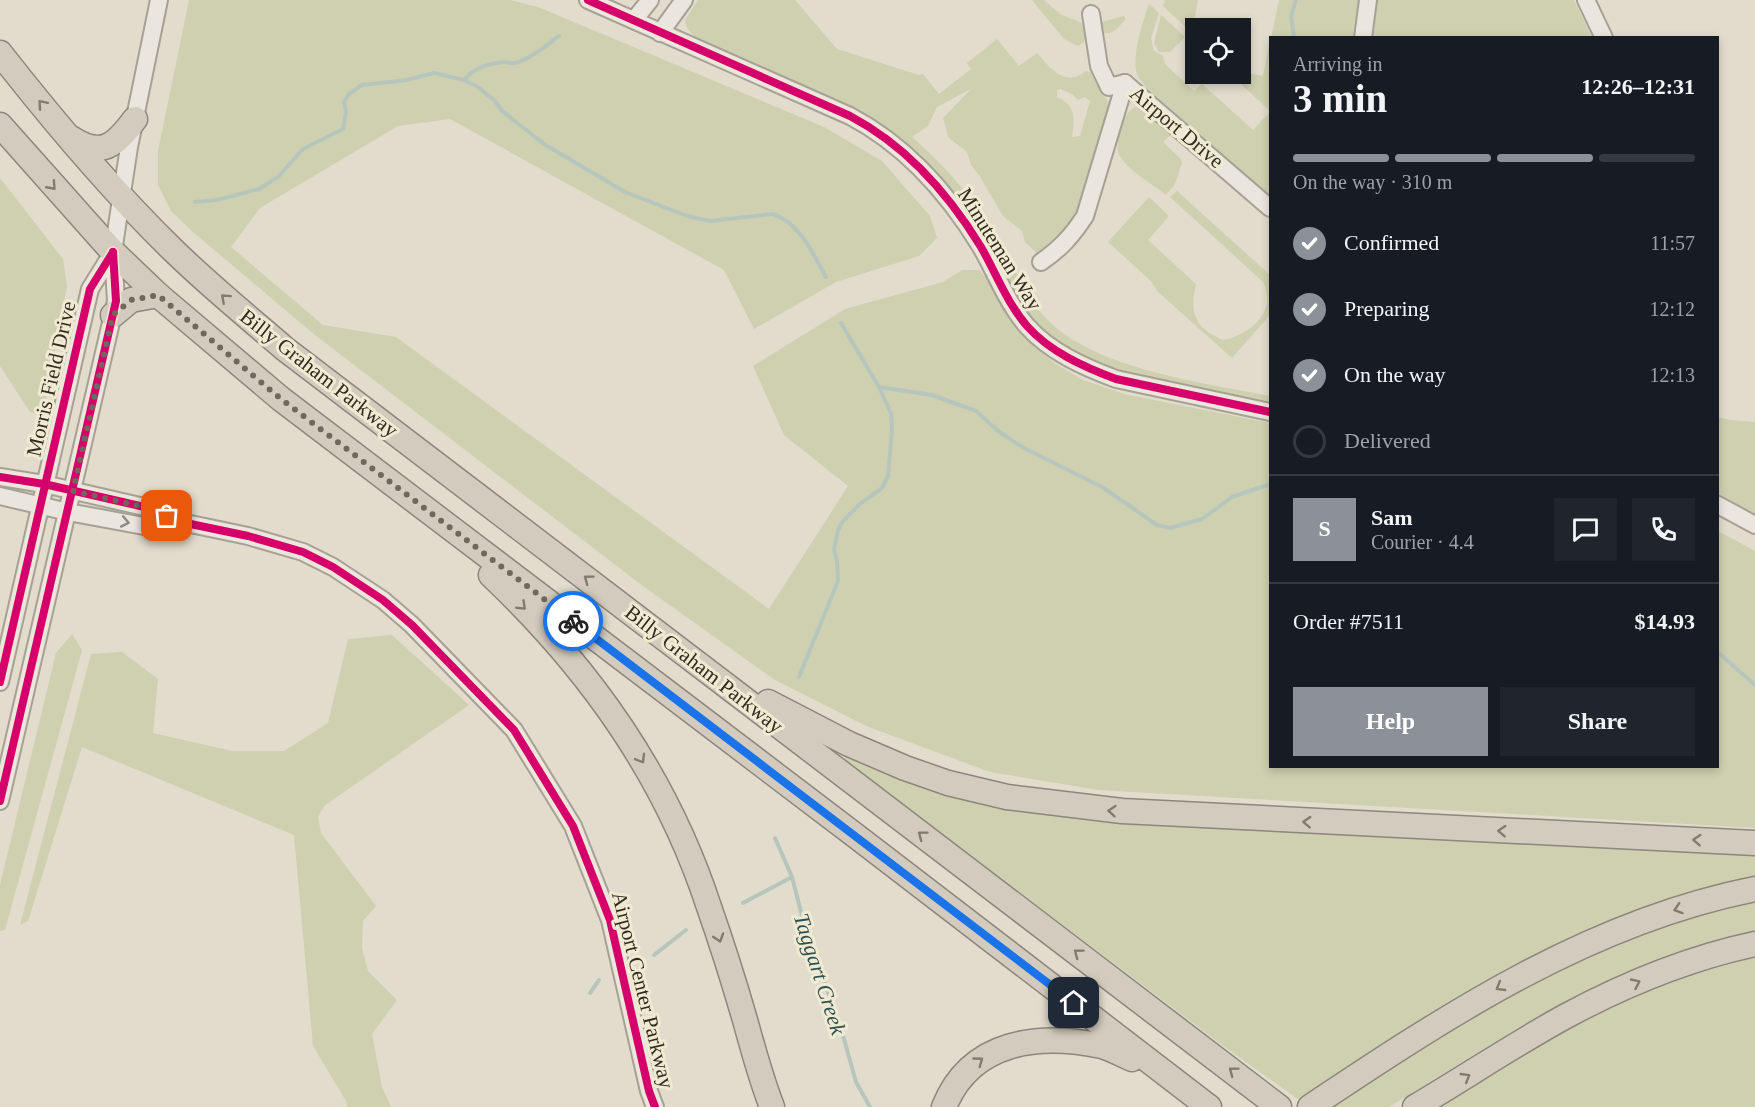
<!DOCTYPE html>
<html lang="en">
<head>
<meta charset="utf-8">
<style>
  body { margin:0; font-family:Georgia,serif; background:#20242c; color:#f1f3f6; height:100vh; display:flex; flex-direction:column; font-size:22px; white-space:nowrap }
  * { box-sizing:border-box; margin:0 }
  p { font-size:20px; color:#9ea1a6 }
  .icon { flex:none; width:33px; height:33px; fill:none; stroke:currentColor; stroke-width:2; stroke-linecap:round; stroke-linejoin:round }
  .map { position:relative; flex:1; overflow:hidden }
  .panel { position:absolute; left:1269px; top:36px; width:450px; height:732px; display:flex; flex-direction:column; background:#171b24; border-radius:0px; box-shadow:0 3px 9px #0003 }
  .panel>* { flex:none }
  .controls { position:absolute; left:1185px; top:18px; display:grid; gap:12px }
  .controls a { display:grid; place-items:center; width:66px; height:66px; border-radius:0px; background:#171b24; box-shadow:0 3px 9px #0003; font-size:30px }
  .pin { position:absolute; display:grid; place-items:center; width:51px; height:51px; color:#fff; margin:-26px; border-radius:12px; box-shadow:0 3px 9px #0006 }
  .courier { position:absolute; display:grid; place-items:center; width:60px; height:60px; margin:-30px; border:4px solid #1a73e8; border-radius:50%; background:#fff; color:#222; box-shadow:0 2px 8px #0007 }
  .summary em { font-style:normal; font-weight:700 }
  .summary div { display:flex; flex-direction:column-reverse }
  .summary { display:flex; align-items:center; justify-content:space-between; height:102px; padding:0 24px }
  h1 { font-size:39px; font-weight:700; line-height:45px }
  .bar { display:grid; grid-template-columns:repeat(4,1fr); gap:9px 6px; align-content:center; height:72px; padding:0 24px }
  .bar i { height:8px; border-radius:4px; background:#363941 }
  .bar .active { background:#8c9099 }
  .bar p { grid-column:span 4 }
  .line { display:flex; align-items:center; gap:15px; padding:0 24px; border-top:2px solid #363941 }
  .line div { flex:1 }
  .round { display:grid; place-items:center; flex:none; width:63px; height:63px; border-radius:0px; background:#20242c }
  ol { padding:0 24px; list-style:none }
  li { display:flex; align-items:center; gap:18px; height:66px }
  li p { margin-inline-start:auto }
  li .icon { padding:6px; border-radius:50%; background:#8c9099; color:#fff; stroke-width:4 }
  li:last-child { color:#9ea1a6 }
  li i { width:33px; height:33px; border:3px solid #363941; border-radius:50% }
  .action { display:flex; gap:12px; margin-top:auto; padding:12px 24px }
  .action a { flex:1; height:69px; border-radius:0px; background:#8c9099; color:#fff; font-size:24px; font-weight:700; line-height:69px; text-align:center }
  .action a+a { background:#20242c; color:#f1f3f6 }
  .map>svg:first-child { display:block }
  .green { fill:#ced0b0; fill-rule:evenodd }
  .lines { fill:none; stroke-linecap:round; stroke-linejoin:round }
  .stream { stroke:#b7c6bd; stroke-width:4 }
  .minor-casing { stroke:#a6a195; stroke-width:20 }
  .highway-casing { stroke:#8c867c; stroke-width:27 }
  .minor { stroke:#eae6dd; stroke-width:16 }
  .highway { stroke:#d3ccbe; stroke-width:24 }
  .cycleway-casing { stroke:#f1ead3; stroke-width:11 }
  .cycleway { stroke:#d6006c; stroke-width:8 }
  .oneway { stroke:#837b6e }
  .oneway2 { stroke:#8e887e }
  .done { stroke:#70685c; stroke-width:6; stroke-dasharray:0 10.8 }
  .route { stroke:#1a73e8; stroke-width:8 }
  .labels { text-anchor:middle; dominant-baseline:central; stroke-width:6; stroke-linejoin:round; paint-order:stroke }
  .street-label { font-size:21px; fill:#332a1f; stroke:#f1ead3 }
  .water-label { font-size:22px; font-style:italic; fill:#305151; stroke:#f1ead3 }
</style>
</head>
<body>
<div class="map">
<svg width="1755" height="1107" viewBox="0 0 1755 1107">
  <rect width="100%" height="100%" fill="#e1dccc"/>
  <g class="green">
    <path d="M189,0H510L538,7L824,127L882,161L930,216L937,238L919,256L836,282L754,329L724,270L450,119L398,126L260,208L231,247L323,325L396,337L769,609L848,486L784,435L753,366L845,309L943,282L962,270H979L985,276L1009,316L1030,342L1054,363L1083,380L1124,394L1270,423V766H1718V531L1755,551V828L1099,790L990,772L866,726L775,680L643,586L315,335L194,233L171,211L158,185V151Z"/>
    <path d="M698,0H795L837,49L919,75L923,74L939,94L971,69L967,63L997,39L1019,66L1037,53C1050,68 1065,88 1086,71L1090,72L1109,104C1096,145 1083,236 1038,254L1025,242L1022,231L1003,216L979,175L971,165L967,152L948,137L943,118L971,89L937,107L928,126L912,137C946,167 977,202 999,241C1014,266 1024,293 1043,315C1088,368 1204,383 1270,396V405C1239,398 1208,391 1176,384C1113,370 1066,362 1023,308L940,177L904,142L883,125L854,110L693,39L694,36L687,28L685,20ZM1060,89L1072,94L1078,100L1085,97L1090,101L1080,136L1072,137C1075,119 1076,105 1057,97V90Z"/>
    <path d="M1032,0H1044L1060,14L1082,23L1087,34L1084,42L1078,46L1064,39Z"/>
    <path d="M1165,0H1198L1192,33L1163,6Z"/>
    <path d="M1279,0H1360L1356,37L1271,38Z"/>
    <path d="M1376,0H1574L1592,37L1373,38V13Z"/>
    <path d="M1149,4L1159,13L1151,38L1154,51L1163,56L1165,64L1194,91L1202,84L1253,130L1270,112V197L1153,95C1148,89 1142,83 1138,76C1130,58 1143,22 1149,4Z"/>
    <path d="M1161,15L1185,37L1170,52H1159L1154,43Z"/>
    <path d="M1123,16L1125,17V20C1119,26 1114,35 1104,33L1102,22Z"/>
    <path d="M1270,39V111L1240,83L1243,72L1263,76Z"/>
    <path d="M1135,107L1143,108L1174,132L1163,142L1181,159L1182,163L1175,184L1166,195C1152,183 1127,171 1119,154C1116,147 1118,138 1120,130C1123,120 1126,113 1135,107Z"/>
    <path d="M0,178L63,259L67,286L43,415L30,412L0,366Z"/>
    <path d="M1177,191L1270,275V315L1232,358L1157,291L1151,281L1108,242L1149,197L1169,216L1148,240L1196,284C1189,313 1195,328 1223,340C1250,335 1278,311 1263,282L1170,197Z"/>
    <path d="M1718,417L1730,420L1755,422V517L1718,497Z"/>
    <path d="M72,634L82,650L5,930L0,931V885L56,653Z"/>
    <path d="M392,635L469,705L324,806L318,817L321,833L376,906L363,921L362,948L368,971L397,1000L372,1034L382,1087L391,1107H347L346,1101L313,1046L294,835L82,747L28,921L20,925L91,654L122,652L158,679L153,733L232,751H284L328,723L348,639Z"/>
    <path d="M850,751L946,790L1755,852V881L1696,896L1302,1102L1222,1045L844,759Z"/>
    <path d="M1755,896V934L1598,987L1555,1007L1509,1033L1389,1107H1327L1473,1012L1616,940Z"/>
    <path d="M1755,957V1107H1430L1535,1042L1653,986Z"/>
  </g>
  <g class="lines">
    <g class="stream">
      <path d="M1294,38L1291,16L1296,0"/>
      <path d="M464,80C474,68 490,63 505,62C509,62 512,64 515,63C531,59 546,45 559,36"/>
      <path d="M195,202L217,200L259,189L278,177L303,149L343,129L346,112L344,102L349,94L362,85L407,80L434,73L464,80L478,87L495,101L502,111L544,144L625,192L687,216L710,221L773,214C800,223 813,254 826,277"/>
      <path d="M879,387L932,395L976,411L998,431L1022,447L1102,487L1157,525L1170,528L1202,519L1232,497L1270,484"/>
      <path d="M1718,654L1721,655L1755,685"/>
      <path d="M799,677L838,581L837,561L834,550L838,530L843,521L861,503L882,488L888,476L892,430L891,413L879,387L841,323"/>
      <path d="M775,838L792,877L802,916L844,1039L856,1082L870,1107"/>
      <path d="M743,903L792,877"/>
      <path d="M654,955L686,930"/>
      <path d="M590,993L599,980"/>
    </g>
    <g class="minor-casing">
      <g id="minor">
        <path d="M588,0L850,116C907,146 948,193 981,247C996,273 1007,303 1027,326C1050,352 1084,367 1116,379L1270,412"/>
        <path d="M1586,0L1604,38"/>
        <path d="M1091,14L1099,66L1109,87L1125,83L1270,208"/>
        <path d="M634,20L650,0"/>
        <path d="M660,33L684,0"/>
        <path d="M1363,38L1368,0"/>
        <path d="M1041,262C1060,249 1072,236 1085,216L1125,83"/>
        <path d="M0,477L44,484L153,509L181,522L248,536L303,552L333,567L383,600L412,625L514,730L573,826L610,920L649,1091L655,1107"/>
        <path d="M0,496L68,512L149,527L181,522"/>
        <path d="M1718,505L1755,525"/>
        <path d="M0,682L90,289L113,252"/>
        <path d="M0,801L116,301L113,252L129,147L159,0"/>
      </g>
    </g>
    <g class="highway-casing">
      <g id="highway">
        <path d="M0,53C54,122 112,191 175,252C210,286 248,317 285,349L1279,1107"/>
        <path d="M0,125L113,252L158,295L281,399L856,836L1209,1107"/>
        <path d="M71,138C102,158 115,146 135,119"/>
        <path d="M113,315L131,300L158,295"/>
        <path d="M491,575C590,669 666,776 709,907C722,944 734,982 745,1020C753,1049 761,1079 772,1107"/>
        <path d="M768,702L849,744L905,768L948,783L1007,797L1122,811L1755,843"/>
        <path d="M944,1107C971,1040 1039,1033 1102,1046C1112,1049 1123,1055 1132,1059"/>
        <path d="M1310,1107C1448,1015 1589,922 1755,889"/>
        <path d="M1415,1107C1466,1077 1516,1043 1568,1015C1626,984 1690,958 1755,944"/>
      </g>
    </g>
    <use href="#minor" class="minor"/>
    <use href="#highway" class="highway"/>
    <g class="cycleway-casing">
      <g id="cycleway">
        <path d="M588,0L850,116C907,146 948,193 981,247C996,273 1007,303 1027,326C1050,352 1084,367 1116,379L1270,412"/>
        <path d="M0,477L44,484L153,509L181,522L248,536L303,552L333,567L383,600L412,625L514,730L573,826L610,920L649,1091L655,1107"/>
        <path d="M0,682L90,289L113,252"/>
        <path d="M0,801L116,301L113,252"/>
      </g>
    </g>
    <use href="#cycleway" class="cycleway"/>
  </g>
  <defs><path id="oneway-chevron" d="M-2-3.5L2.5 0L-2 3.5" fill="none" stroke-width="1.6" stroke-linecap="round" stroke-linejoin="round" transform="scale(1.5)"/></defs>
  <g class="oneway">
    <use href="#oneway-chevron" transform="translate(42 104) rotate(-131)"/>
    <use href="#oneway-chevron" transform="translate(52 186) rotate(48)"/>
    <use href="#oneway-chevron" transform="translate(225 298) rotate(-138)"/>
    <use href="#oneway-chevron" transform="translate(588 579) rotate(-143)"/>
    <use href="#oneway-chevron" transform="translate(522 606) rotate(44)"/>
    <use href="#oneway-chevron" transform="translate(641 759) rotate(60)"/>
    <use href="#oneway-chevron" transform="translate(1112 811) rotate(-175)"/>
    <use href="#oneway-chevron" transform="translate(1307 822) rotate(-177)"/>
    <use href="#oneway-chevron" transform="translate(1502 831) rotate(-177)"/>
    <use href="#oneway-chevron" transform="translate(922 835) rotate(-143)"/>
    <use href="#oneway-chevron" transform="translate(1697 840) rotate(-177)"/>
    <use href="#oneway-chevron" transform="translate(1678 909) rotate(162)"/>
    <use href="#oneway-chevron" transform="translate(719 938) rotate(72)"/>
    <use href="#oneway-chevron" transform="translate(1078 953) rotate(-143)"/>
    <use href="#oneway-chevron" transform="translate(1636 983) rotate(-25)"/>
    <use href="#oneway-chevron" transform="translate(1500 987) rotate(150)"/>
    <use href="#oneway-chevron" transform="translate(979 1061) rotate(-36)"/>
    <use href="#oneway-chevron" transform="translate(1233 1071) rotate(-143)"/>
    <use href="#oneway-chevron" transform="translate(1466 1077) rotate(-31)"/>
  </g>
  <use class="oneway2" href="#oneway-chevron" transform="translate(125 522) rotate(11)"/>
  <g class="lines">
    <path class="done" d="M167,516L153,509L73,491L113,315L131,300L158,295L281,399L573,621"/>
    <path class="route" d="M573,621L1074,1003"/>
  </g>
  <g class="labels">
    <g class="street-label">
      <text transform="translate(1177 127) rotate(40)">Airport Drive</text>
      <text transform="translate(1000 249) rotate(58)">Minuteman Way</text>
      <text transform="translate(319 373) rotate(38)">Billy Graham Parkway</text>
      <text transform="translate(51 379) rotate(-77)">Morris Field Drive</text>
      <text transform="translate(704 669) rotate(38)">Billy Graham Parkway</text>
      <text transform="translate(643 990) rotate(76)">Airport Center Parkway</text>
    </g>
    <g class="water-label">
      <text transform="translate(820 974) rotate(72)">Taggart Creek</text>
    </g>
  </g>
</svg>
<div class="controls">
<a><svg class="icon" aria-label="locate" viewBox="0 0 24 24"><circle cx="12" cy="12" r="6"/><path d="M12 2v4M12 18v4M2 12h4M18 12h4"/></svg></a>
</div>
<div class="pin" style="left:167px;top:516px;background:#ea580c"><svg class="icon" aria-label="bag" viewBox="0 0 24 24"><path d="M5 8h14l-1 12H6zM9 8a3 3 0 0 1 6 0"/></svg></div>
<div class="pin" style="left:1074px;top:1003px;background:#1f2937"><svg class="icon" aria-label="home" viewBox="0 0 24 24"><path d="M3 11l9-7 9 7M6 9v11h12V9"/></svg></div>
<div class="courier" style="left:573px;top:621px"><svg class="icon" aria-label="bike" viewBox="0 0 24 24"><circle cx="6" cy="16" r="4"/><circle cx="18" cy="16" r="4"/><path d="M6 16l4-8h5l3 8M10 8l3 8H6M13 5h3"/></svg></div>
<section class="panel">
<div class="summary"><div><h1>3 min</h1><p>Arriving in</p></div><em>12:26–12:31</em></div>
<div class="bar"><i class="active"></i><i class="active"></i><i class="active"></i><i></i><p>On the way · 310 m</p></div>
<ol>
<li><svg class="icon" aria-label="check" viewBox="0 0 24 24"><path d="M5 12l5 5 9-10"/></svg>Confirmed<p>11:57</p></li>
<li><svg class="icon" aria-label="check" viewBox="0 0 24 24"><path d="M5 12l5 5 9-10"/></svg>Preparing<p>12:12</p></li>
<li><svg class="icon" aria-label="check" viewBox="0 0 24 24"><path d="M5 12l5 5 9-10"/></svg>On the way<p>12:13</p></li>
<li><i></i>Delivered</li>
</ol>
<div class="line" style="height:108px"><b class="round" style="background:#8c9099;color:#fff">S</b><div><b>Sam</b><p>Courier · 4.4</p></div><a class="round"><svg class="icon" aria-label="chat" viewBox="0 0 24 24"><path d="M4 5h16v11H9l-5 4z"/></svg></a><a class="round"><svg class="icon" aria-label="phone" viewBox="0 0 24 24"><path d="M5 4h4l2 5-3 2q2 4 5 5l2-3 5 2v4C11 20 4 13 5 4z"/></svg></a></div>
<div class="line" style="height:78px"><div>Order #7511</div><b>$14.93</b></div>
<div class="action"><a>Help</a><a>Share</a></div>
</section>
</div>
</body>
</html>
